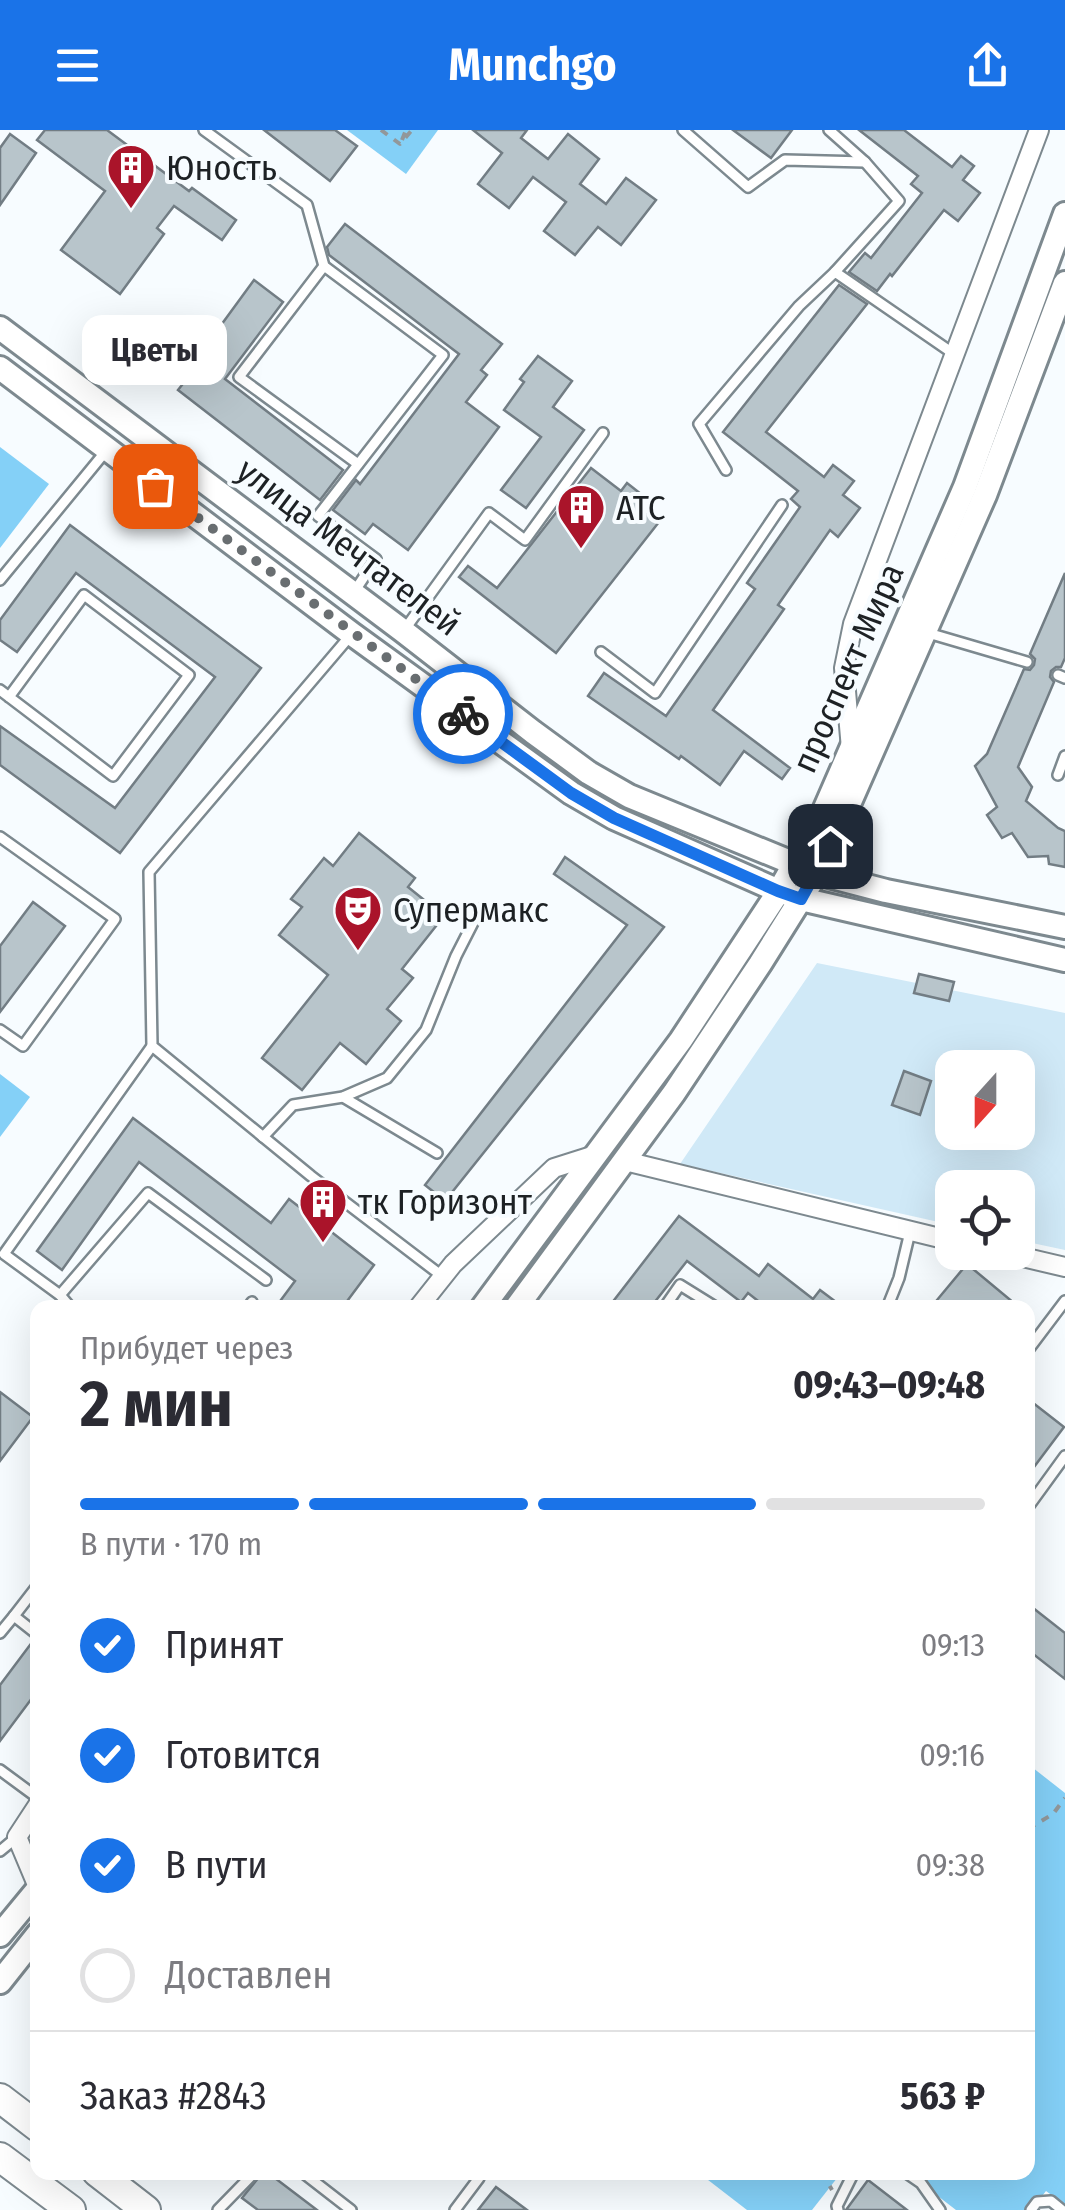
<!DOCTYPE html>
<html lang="ru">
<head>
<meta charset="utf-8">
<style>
  body { margin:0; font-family:"Fira Sans Condensed",sans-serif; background:#f7f7f7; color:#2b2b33; height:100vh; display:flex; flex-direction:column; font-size:38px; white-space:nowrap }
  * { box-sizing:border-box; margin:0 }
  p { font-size:32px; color:#7c7c81 }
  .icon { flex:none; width:55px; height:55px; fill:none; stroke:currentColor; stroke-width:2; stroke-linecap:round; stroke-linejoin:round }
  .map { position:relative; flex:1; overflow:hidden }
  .drawer { position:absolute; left:30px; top:1170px; width:1005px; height:880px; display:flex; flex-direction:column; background:#fff; border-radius:20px; box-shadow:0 10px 40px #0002 }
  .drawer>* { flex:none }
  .needle { width:65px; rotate:201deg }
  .buttons { position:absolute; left:935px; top:920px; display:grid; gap:20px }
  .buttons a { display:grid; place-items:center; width:100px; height:100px; border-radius:20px; background:#fff; box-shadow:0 10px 40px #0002; font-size:50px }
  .pin { position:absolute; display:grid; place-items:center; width:85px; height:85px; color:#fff; margin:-42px; border-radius:20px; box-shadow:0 5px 15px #0006 }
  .courier { position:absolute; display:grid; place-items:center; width:100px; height:100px; margin:-50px; border:8px solid #1a73e8; border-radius:50%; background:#fff; color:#222; box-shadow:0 2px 12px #0007 }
  .bubble { position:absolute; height:70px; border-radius:20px; background:#fff; box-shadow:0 10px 40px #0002; font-size:32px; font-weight:700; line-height:70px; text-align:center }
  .headline em { font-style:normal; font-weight:700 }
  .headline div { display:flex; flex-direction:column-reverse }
  .headline { display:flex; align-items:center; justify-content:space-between; height:170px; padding:0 50px }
  h1 { font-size:65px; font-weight:700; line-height:75px }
  .bar { display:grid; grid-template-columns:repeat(4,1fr); gap:15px 10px; align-content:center; height:120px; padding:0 50px }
  .bar i { height:12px; border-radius:8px; background:#e1e1e2 }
  .bar .active { background:#1a73e8 }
  .bar p { grid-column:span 4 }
  .line { display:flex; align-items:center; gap:25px; padding:0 50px; border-top:2px solid #e1e1e2 }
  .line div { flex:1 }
  ol { padding:0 50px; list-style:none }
  li { display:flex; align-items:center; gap:30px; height:110px }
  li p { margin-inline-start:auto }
  li .icon { padding:10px; border-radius:50%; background:#1a73e8; color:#fff; stroke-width:4 }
  li:last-child { color:#7c7c81 }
  li i { width:55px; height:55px; border:5px solid #e1e1e2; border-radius:50% }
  header { display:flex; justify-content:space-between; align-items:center; height:130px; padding:0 50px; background:#1a73e8; color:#fff; font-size:45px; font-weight:700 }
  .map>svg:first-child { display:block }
  .green { fill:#d0e9f7; fill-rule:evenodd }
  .forest { fill:#84d0f7 }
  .building { fill:#b8c5cb; stroke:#727d84; stroke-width:2.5 }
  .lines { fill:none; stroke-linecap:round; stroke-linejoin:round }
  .service-casing { stroke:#7d898f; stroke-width:14 }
  .minor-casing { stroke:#7d898f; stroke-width:22 }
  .tertiary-casing { stroke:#7d898f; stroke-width:28 }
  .secondary-casing { stroke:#7d898f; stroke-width:32 }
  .path { stroke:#92979a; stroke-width:4; stroke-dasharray:8 8; stroke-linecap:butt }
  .service { stroke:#fff; stroke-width:9 }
  .minor { stroke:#fff; stroke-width:18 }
  .tertiary { stroke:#fff; stroke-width:22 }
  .secondary { stroke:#fff; stroke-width:28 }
  .done { stroke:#696e71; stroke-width:10; stroke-dasharray:0 18 }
  .route { stroke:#1a73e8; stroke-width:12 }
  .labels { text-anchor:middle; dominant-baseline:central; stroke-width:8; stroke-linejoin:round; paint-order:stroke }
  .poi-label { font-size:35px; fill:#1d2124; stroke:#f7fcff; text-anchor:start }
  .street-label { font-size:35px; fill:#1d2124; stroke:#f7fcff }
</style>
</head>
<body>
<header><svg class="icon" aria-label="menu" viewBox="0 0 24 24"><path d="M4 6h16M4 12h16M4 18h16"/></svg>Munchgo<svg class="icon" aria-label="share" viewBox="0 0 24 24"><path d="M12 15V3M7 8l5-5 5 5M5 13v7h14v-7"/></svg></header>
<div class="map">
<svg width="1065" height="2080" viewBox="0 0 1065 2080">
  <rect width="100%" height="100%" fill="#f7fcff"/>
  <path class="green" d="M817,833L1065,883V1120L1018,1110V1058H952V1095L680,1034ZM952,938H1018V1002H952Z"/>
  <g class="forest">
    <path d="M347,0H438L406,44Z"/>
    <path d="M0,317L49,354L0,418Z"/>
    <path d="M0,944L30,967L0,1007Z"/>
    <path d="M1028,1634L1065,1663V2075L1046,2061L1031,2080H956L908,2043L1028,2042Z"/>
    <path d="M699,2043H841L812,2080H747Z"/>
  </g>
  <g class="building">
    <path d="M45,0H107L189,61L192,58L236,90L222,110L174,76L157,98L164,104L120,164L61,120L105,61L37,10Z"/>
    <path d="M264,0H335L357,16L330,51Z"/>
    <path d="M473,0H527L521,8L548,29L568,4L599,29L580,54L606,74L626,48L656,70L621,115L598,97L575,125L544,101L566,72L533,47L509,78L478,54L502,23Z"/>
    <path d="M733,0H792L771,28Z"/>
    <path d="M859,0H904L952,37L961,26L974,36L963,50L980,63L958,91L944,80L892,146L890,144L877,161L849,142L865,123L871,128L922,63L911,54L918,46Z"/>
    <path d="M10,4L36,23L0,75V18Z"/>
    <path d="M345,94L502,214L481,240L487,245L466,272L499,297L408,420L373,394L365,404L333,380L356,350L360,354L459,224L329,125L327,117Z"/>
    <path d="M254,150L283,172L225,249L343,340L320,370L178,260L201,231L197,228Z"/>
    <path d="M839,155L867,174L766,302L824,347L833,335L854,351L843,365L860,378L838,407L830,400L778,475L784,479L713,580L790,638L782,649L744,621L720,655L681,626L679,629L588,566L604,543L666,586L755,459L747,453L800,377L791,369L798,361L723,302Z"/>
    <path d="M538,226L572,251L553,277L584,300L526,378L501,360L541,307L504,280L524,252L520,249Z"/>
    <path d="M591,338L621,361L627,353L651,372L644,380L659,392L556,523L459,447L468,436L497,458Z"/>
    <path d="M70,395L261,538L120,723L0,635V596L115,678L215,547L76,443L17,522L0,510V490Z"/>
    <path d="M1065,443V528L1061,537H1056L1051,541L1050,547L1054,552L1018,637L1032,657L1026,671L1058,698L1065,701V737L1049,734L1048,726L1028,727L1012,703L1002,708L987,685L997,677L975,636L987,624L1024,539L1030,540L1034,535L1035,529L1030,524Z"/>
    <path d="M359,703L415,748L408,757L444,786L402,839L413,848L387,879L401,891L366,934L340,913L302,960L262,928L328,845L279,805L302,777L291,769L324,728L333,736Z"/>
    <path d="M565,727L664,797L445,1071L425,1055L627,795L554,744Z"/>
    <path d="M33,772L65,796L0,882V816Z"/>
    <path d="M919,844L954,852L949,871L914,863Z"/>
    <path d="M904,941L931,951L920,985L892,975Z"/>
    <path d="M133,988L271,1093L289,1069L374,1135L342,1178H275L295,1151L139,1032L62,1140L37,1121Z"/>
    <path d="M679,1086L759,1146L768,1134L813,1169L820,1160L844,1178H767L748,1163L741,1172L687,1131L650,1178H608Z"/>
    <path d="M967,1134L1020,1178H946L937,1170Z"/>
    <path d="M0,1262L33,1287L0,1331Z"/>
    <path d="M1028,1269L1064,1297L1028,1345Z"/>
    <path d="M1028,1474L1065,1503V1549L1028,1520Z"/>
    <path d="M33,1511L38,1513V1560L0,1611V1555Z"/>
    <path d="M263,2042H267L317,2080H258L242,2068Z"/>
    <path d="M868,2050L907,2080H846Z"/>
    <path d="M496,2057L527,2080H478Z"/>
  </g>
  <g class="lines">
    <g class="service-casing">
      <g id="service">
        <path d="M204,0L307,75L324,136L443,225L318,386L376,429L354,462"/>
        <path d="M683,0L748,57L785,30L865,32"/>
        <path d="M829,0L865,32L899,71L835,142"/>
        <path d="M324,136L239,247L358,334"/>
        <path d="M726,340L699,294L799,176L835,142L954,224"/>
        <path d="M0,450L106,321"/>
        <path d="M405,499L489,383L525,410L603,303"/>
        <path d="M928,503L1027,532"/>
        <path d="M350,506L149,742L152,916L311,1046L442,1146"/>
        <path d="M601,522L655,563L782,375"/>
        <path d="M1058,545L1065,548"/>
        <path d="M0,560L113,646L189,545L84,465L9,567"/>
        <path d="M1058,645L1065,626"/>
        <path d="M0,707L115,789L23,916L0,900"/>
        <path d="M343,967L437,1023"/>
        <path d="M263,1007L293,975L343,967L387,948L426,900L456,826L480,779"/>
        <path d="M60,1165L148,1063L266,1150"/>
        <path d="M71,1178L60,1165L4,1124L152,916"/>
        <path d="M248,1178L252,1172"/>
        <path d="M664,1178L680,1155L717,1178"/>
        <path d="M887,1178L899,1148L910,1102"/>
        <path d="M1028,1220L1065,1171"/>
        <path d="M1028,1377L1065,1326"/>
        <path d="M14,1486L38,1455"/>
        <path d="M0,1503L14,1486L38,1505"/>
        <path d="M0,1640L38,1668"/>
        <path d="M0,1721L17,1707"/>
        <path d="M302,2042L351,2080"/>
        <path d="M905,2042L921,2053L940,2080"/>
        <path d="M218,2080L255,2042"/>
        <path d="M455,2080L479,2048"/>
        <path d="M838,2080L837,2076L854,2042"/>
        <path d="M1031,2080L1037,2072L1051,2071L1062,2080"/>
      </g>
    </g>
    <g class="minor-casing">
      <g id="minor">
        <path d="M851,619L844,538L853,494L1039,0"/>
        <path d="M625,1031L952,1111"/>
        <path d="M1001,1122L1065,1137"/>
        <path d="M418,1178L453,1134L554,1038L595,1025"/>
        <path d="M38,1675L17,1707L38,1757"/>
      </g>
    </g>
    <g class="tertiary-casing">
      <g id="tertiary">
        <path d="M0,198L403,501L533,602L589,643L629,666L817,743L886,761L1065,797"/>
        <path d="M0,238L352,504L571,663L614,688L779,761L801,769L1065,830"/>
        <path d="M482,1178L681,910L779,761L823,683L965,357L1065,84"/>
        <path d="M516,1178L674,963L760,834L817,743L842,690L985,365L1065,153"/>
        <path d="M0,1805L38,1759"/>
        <path d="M0,1852L38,1804"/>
      </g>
    </g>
    <g class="secondary-casing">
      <g id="secondary">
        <path d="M0,1968L38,1997"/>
        <path d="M0,2027L71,2080"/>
        <path d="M97,2042L146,2080"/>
      </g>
    </g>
    <g class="path">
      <path d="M381,0L400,14L412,0"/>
      <path d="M402,10L406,0"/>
      <path d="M1028,1699L1053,1684L1065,1668"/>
      <path d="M822,2042L832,2060"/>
    </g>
    <use href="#service" class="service"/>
    <use href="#minor" class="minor"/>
    <use href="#tertiary" class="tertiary"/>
    <use href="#secondary" class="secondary"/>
  </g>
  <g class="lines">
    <path class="done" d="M155,356L463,584"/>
    <path class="route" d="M463,584L571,663L614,688L778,761L801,769L830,716"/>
  </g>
  <defs>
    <g id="building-pin" transform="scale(2.5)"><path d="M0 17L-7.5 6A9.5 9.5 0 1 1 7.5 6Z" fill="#aa142a" stroke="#f7fcff"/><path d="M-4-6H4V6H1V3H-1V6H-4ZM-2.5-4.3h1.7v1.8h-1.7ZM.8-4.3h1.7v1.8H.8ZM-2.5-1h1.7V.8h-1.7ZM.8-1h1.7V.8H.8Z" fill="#fff"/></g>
    <g id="theatre-pin" transform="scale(2.5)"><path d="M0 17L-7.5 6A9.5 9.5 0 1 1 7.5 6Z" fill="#aa142a" stroke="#f7fcff"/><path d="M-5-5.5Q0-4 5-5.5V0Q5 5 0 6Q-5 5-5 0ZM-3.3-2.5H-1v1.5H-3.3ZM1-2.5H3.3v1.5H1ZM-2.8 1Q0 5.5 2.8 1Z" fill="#fff"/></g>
  </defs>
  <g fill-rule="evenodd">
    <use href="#building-pin" x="131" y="38"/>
    <use href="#building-pin" x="581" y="378"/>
    <use href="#theatre-pin" x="358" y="780"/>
    <use href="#building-pin" x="323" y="1072"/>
  </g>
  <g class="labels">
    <g class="poi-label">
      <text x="166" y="38">Юность</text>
      <text x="616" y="378">АТС</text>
      <text x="393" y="780">Супермакс</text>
      <text x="358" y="1072">тк Горизонт</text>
    </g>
    <g class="street-label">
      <text transform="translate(349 417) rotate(37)">улица Мечтателей</text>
      <text transform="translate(848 538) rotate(-66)">проспект Мира</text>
    </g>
  </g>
</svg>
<div class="buttons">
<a><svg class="needle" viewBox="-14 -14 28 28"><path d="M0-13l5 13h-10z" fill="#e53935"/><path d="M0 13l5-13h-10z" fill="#7c7c81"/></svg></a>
<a><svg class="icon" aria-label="locate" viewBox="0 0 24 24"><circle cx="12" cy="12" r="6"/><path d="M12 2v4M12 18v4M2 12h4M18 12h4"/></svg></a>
</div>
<div class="pin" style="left:155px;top:356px;background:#ea580c"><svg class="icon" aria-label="bag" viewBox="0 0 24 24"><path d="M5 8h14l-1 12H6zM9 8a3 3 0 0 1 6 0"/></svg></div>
<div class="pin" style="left:830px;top:716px;background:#1f2937"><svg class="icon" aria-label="home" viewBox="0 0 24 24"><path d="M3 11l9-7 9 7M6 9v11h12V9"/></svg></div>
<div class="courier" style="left:463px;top:584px"><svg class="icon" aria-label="bike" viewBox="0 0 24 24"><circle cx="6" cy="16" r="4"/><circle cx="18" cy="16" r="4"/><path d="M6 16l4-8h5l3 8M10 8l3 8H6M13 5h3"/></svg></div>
<div class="bubble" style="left:82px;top:185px;width:145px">Цветы</div>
<section class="drawer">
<div class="headline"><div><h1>2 мин</h1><p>Прибудет через</p></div><em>09:43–09:48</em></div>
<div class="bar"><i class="active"></i><i class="active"></i><i class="active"></i><i></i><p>В пути · 170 m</p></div>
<ol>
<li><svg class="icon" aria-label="check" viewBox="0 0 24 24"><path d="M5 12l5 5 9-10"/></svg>Принят<p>09:13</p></li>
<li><svg class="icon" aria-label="check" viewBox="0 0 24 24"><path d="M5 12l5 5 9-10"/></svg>Готовится<p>09:16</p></li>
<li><svg class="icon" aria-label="check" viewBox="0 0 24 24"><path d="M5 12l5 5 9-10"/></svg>В пути<p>09:38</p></li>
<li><i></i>Доставлен</li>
</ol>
<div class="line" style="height:130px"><div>Заказ #2843</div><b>563 ₽</b></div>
</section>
</div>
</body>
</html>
